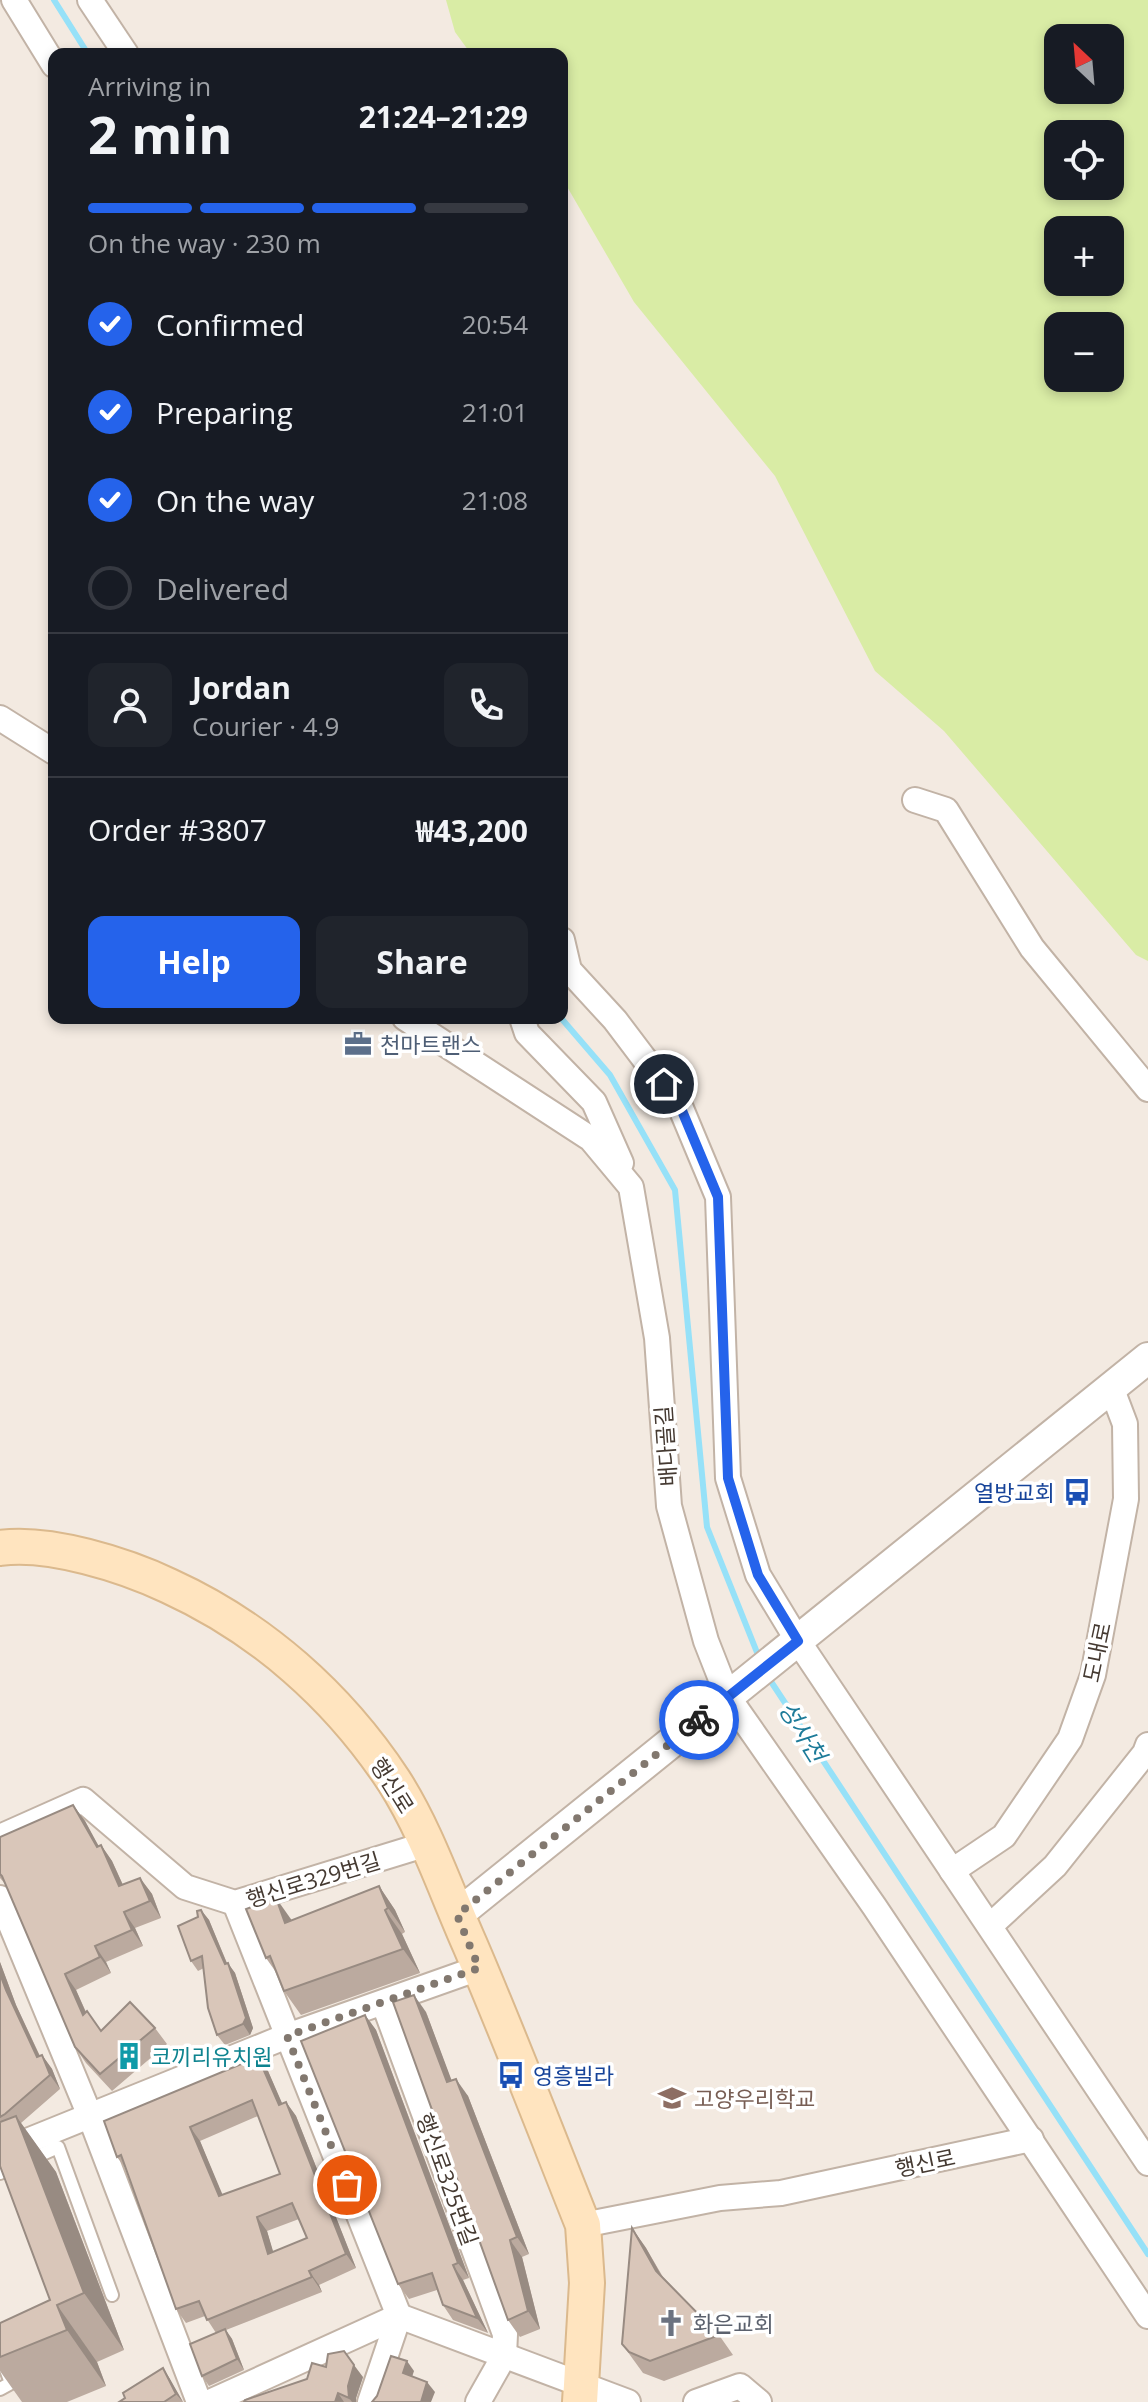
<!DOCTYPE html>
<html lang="en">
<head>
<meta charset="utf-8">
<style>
  body { margin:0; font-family:"Open Sans","Noto Sans KR",sans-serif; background:#20242c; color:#f1f3f6; height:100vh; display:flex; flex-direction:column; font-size:30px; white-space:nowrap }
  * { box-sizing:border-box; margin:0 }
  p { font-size:26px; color:#9ea1a6 }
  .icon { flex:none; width:44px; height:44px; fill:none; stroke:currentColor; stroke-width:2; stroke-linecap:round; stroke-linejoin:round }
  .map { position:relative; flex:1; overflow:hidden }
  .drawer { position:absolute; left:48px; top:48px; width:520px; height:976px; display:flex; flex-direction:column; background:#171b24; border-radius:16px; box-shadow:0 4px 12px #0003 }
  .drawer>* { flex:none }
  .needle { width:52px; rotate:334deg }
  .buttons { position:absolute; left:1044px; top:24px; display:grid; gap:16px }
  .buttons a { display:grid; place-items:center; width:80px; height:80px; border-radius:16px; background:#171b24; box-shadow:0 4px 12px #0003; font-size:40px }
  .pin { position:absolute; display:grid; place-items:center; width:68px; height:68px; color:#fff; margin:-34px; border:4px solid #fff; border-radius:50%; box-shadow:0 2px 8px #0007 }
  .courier { position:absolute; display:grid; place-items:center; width:80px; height:80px; margin:-40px; border:6px solid #2563eb; border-radius:50%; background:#fff; color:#222; box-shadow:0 2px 10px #0007 }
  .headline em { font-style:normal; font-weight:700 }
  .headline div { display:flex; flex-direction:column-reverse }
  .headline { display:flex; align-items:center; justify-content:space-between; height:136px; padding:0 40px }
  h1 { font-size:52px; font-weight:700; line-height:60px }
  .bar { display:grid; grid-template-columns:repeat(4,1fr); gap:12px 8px; align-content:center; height:96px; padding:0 40px }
  .bar i { height:10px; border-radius:6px; background:#363941 }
  .bar .active { background:#2563eb }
  .bar p { grid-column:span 4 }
  .line { display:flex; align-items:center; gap:20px; padding:0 40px; border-top:2px solid #363941 }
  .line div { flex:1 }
  .round { display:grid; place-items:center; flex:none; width:84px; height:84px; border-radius:16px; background:#20242c }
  ol { padding:0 40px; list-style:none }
  li { display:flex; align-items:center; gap:24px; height:88px }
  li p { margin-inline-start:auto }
  li .icon { padding:8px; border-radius:50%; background:#2563eb; color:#fff; stroke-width:4 }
  li:last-child { color:#9ea1a6 }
  li i { width:44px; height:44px; border:4px solid #363941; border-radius:50% }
  .cta { display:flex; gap:16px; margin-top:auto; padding:16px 40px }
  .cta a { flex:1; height:92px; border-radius:16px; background:#2563eb; color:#fff; font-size:32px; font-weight:700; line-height:92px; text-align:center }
  .cta a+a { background:#20242c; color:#f1f3f6 }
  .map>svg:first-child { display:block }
  .green { fill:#d9eca5; fill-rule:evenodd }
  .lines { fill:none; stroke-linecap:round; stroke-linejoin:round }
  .stream { stroke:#96e1f8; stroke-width:6 }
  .service-casing { stroke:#c2b3a6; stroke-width:16 }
  .minor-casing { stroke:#c2b3a6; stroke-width:28 }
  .tertiary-casing { stroke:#c2b3a6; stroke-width:34 }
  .secondary-casing { stroke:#dbb98d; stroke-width:38 }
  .service { stroke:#fff; stroke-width:12 }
  .minor { stroke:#fff; stroke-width:24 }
  .tertiary { stroke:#fff; stroke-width:30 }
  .secondary { stroke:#ffe4bf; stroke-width:34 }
  .wall { fill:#bbaa9f; fill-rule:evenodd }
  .shaded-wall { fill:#988b82 }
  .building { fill:#d9c6b9; stroke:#988b82; stroke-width:2; fill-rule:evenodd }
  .done { stroke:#82786f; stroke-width:8; stroke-dasharray:0 14.4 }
  .route { stroke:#2563eb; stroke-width:10 }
  .labels { text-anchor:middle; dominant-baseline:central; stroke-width:7; stroke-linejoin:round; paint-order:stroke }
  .service-label { font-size:22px; fill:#4e5e75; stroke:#fff; text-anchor:start }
  .street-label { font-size:22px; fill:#453a32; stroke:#fff }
  .transit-label { font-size:22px; fill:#164399; stroke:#fff; text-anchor:end }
  .culture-label { font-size:22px; fill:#0d838f; stroke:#fff; text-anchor:start }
  .education-label { font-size:22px; fill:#785e54; stroke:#fff; text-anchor:start }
  .worship-label { font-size:22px; fill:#5b616d; stroke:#fff; text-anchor:start }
  .water-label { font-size:24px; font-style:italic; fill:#1d7b99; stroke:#fff }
</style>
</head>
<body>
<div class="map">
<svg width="1148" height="2402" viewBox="0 0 1148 2402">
  <rect width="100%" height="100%" fill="#f3eae1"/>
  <path class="green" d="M446,0H1148V961L1136,955L944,731L875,671L775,476L634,302L562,178V54H471L455,32ZM1058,38H1110V90H1058ZM1058,134H1110V186H1058ZM1058,230H1110V282H1058ZM1058,326H1110V378H1058Z"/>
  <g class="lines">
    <g class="stream">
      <path d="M54,0L88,54"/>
      <path d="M561,1018L610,1075L675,1190L707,1527L760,1660"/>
      <path d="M768,1677L1148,2254"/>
    </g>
    <g class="service-casing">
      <g id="service">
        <path d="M0,2173L58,2147L112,2295"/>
        <path d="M0,2353L11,2383L0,2389"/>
      </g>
    </g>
    <g class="minor-casing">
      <g id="minor">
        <path d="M14,0L54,65"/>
        <path d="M90,0L126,54"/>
        <path d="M0,718L54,752"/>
        <path d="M915,800L946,810L1032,948L1148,1089"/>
        <path d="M562,940L569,970L615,1020L680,1106L718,1197L728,1478L758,1575L798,1641L1148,2163"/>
        <path d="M405,1018L591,1139L631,1187L657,1338L669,1506L706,1641L728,1697L874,1906L1148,2316"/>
        <path d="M522,1018L527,1033L594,1102L621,1163"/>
        <path d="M0,1837L83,1800L185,1887L235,1903L427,1844"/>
        <path d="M952,1871L1004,1836L1070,1739L1093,1675L1126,1499L1125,1424L1111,1387"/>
        <path d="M0,1898L90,2116L199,2402"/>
        <path d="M235,1903L399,2316L370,2402"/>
        <path d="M990,1926L1055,1866L1145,1753L1148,1745"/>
        <path d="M384,2004L505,2334L504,2356L478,2402"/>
        <path d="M0,2152L287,2036L479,1968"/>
        <path d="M583,2225L720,2198L781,2193L1031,2139"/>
        <path d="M210,2402L399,2316L628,2402"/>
        <path d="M696,2402L740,2386L759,2402"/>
      </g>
    </g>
    <g class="tertiary-casing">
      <path id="tertiary" d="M457,1915L1148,1358"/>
    </g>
    <g class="secondary-casing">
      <path id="secondary" d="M0,1548C49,1541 125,1565 169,1586C261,1628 338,1696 394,1781C426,1831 446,1891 470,1945C510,2038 546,2132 583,2225L587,2283L580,2402"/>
    </g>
    <use href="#service" class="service"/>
    <use href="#minor" class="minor"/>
    <use href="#tertiary" class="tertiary"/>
    <use href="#secondary" class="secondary"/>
  </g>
  <g class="wall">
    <path d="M73,1805L85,1821L98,1846L101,1845L112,1861L123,1885L140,1878L152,1894L161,1918L135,1928L143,1946L106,1962L111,1973L76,1990L86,2012L101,2031L155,2028L167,2044L112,2091L86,2063L75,2047L7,1886L0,1878V1837Z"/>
    <path d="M379,1886L395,1910L405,1932L402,1934L420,1973L301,2015L284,1991L278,1975L266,1958L292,1920Z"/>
    <path d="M201,1910L209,1920L227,1963L235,1973L253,2028L250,2035L225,2045L217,2035L204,1968L198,1971L191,1961L198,1917Z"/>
    <path d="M0,1962L16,2005L40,2056L42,2055L52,2069L60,2089L21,2123L56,2172L124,2350L97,2362L106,2386L67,2402H22L0,2371V2323L50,2300L0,2166Z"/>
    <path d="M426,2012L451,2080L468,2096L529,2254L522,2257L540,2329L520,2337L508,2320Z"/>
    <path d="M365,2015L376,2030L469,2278L463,2280L488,2333L453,2320L443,2305L437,2290L409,2299L398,2284Z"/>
    <path d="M268,2071L282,2104L286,2102L296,2116L356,2268L319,2285L322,2292L226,2330L232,2339L244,2370L209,2386L202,2376L216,2333L205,2316L186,2323L176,2309L126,2169L117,2157ZM258,2116L280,2174L222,2195L200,2141ZM299,2219L307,2238L273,2252L267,2231Z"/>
    <path d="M632,2228L646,2248L663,2277L719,2335L733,2355L664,2381L643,2373L622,2344Z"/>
    <path d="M163,2368L183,2402H119Z"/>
    <path d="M363,2377L356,2398V2402H244Z"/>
  </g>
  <g class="shaded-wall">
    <path d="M73,1805L85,1821L108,1863L97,1847Z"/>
    <path d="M101,1845L112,1861L131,1903L119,1886Z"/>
    <path d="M140,1878L152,1894L161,1918L150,1901Z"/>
    <path d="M379,1886L395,1910L405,1932L388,1908Z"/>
    <path d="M276,1898L293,1922L285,1923Z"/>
    <path d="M201,1910L209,1920L230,1971L228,1963L235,1973L253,2028L250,2035L243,2024L225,1964Z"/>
    <path d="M385,1910L402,1934L420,1973L403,1949Z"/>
    <path d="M124,1912L135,1928L143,1946L132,1930Z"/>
    <path d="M95,1946L106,1962L111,1973L100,1957Z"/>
    <path d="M0,1962L16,2005L47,2072L37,2057L6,1990L0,1974Z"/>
    <path d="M65,1974L76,1990L94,2031L83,2015Z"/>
    <path d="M414,1995L426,2012L459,2100L447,2082Z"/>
    <path d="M365,2015L376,2030L469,2278L458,2263Z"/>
    <path d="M42,2055L52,2069L60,2089L50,2075Z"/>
    <path d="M258,2057L268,2071L289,2119L279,2105Z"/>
    <path d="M456,2079L468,2096L529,2254L517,2237Z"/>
    <path d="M286,2102L296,2116L356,2268L346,2254Z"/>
    <path d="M16,2116L56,2172L124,2350L84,2293Z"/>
    <path d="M190,2127L200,2141L229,2210L219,2196Z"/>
    <path d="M257,2217L267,2231L278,2268L268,2254Z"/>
    <path d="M632,2228L646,2248L670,2291L656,2271Z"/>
    <path d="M510,2240L522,2257L540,2329L528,2311Z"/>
    <path d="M453,2265L463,2280L488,2333L477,2318Z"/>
    <path d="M309,2271L319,2285L322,2292L312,2277Z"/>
    <path d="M57,2305L97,2362L106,2386L67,2330Z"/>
    <path d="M225,2329L232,2339L244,2370L237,2359Z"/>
    <path d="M407,2361L414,2371L410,2383L403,2373Z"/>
    <path d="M354,2365L363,2377L356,2398V2402H352L349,2398L348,2386Z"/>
    <path d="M163,2368L170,2379L183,2402L176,2394Z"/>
    <path d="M427,2382L435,2392L431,2402H421Z"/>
    <path d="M338,2393L344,2402H335Z"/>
  </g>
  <g class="building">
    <path d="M73,1805L97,1847L101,1845L119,1886L140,1878L150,1901L124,1912L132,1930L95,1946L100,1957L65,1974L83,2015L87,2011L101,2031L130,2002L155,2028L100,2074L75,2047L2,1876L0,1874V1837Z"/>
    <path d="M379,1886L388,1908L385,1910L403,1949L284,1991L270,1956L266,1958L246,1909L276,1898L285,1923Z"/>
    <path d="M201,1910L225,1964L228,1963L246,2018L243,2024L217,2035L208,2008L202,1956L191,1961L178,1926L198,1917L197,1911Z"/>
    <path d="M0,1974L6,1990L37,2057L42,2055L50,2075L5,2114L0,2117Z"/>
    <path d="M414,1995L447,2082L456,2079L517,2237L510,2240L528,2311L508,2320L393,2002Z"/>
    <path d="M365,2015L458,2263L453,2265L477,2318L443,2305L432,2273L398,2284L301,2041Z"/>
    <path d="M258,2057L279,2105L286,2102L346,2254L309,2271L312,2277L207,2320L199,2301L176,2309L121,2155L117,2157L104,2121ZM252,2100L280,2174L219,2196L190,2127ZM292,2203L307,2238L268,2254L257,2217Z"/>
    <path d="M16,2116L84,2293L57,2305L67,2330L0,2357V2323L50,2300L0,2166V2122Z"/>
    <path d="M632,2228L656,2271L719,2335L650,2361L629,2352L622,2344Z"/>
    <path d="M225,2329L237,2359L202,2376L190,2344Z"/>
    <path d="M344,2351L354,2365L348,2386L349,2398L338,2393L335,2402H244L245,2400L307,2379L312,2363L326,2367L328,2354Z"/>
    <path d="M391,2356L407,2361L403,2373L427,2382L421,2402H372L377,2396Z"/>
    <path d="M163,2368L176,2394L164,2402H119L125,2398L123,2393Z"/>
  </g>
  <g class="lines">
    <path class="done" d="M347,2185L287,2036L479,1968L457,1915L699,1720"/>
    <path class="route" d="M664,1084L680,1106L718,1197L728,1478L758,1575L798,1641L699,1720"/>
  </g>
  <defs>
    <g id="office-bare" transform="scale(2.16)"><path d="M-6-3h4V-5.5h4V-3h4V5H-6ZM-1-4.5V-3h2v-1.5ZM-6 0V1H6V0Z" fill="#5c6f8a" stroke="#fff" stroke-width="2.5" paint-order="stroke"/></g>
    <g id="bus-bare" transform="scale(2.16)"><path d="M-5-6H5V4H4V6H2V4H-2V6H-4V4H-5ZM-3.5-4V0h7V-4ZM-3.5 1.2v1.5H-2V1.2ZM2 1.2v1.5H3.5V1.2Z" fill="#1a4fb4" stroke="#fff" stroke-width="2.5" paint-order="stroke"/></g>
    <g id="building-bare" transform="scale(2.16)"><path d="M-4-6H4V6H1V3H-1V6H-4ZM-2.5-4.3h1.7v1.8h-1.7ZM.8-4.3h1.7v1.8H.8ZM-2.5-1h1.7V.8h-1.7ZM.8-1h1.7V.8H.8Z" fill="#0f9aa8" stroke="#fff" stroke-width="2.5" paint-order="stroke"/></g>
    <g id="school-bare" transform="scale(2.16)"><path d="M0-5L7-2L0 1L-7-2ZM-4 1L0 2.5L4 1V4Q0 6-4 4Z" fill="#8d6e63" stroke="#fff" stroke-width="2.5" paint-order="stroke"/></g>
    <g id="church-bare" transform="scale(2.16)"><path d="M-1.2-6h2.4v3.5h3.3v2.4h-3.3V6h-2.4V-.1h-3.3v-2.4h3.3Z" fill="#6b7280" stroke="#fff" stroke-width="2.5" paint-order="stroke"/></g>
  </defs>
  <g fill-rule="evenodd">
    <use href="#office-bare" x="358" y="1044"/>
    <use href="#bus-bare" x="1077" y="1492"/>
    <use href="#building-bare" x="129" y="2056"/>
    <use href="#bus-bare" x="511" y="2075"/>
    <use href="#school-bare" x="672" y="2098"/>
    <use href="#church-bare" x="671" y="2323"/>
  </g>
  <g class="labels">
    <g class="service-label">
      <text x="380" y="1044">천마트랜스</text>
    </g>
    <g class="street-label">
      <text transform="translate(665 1446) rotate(-94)">배다골길</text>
      <text transform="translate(1096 1652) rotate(-78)">도내로</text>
      <text transform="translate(393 1785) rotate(58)">행신로</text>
      <text transform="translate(313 1879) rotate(-17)">행신로329번길</text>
      <text transform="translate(925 2162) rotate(-12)">행신로</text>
      <text transform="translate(448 2179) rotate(70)">행신로325번길</text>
    </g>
    <g class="transit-label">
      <text x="1055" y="1492">열방교회</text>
      <text x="533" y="2075" text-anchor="start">영흥빌라</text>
    </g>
    <g class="culture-label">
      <text x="151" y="2056">코끼리유치원</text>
    </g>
    <g class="education-label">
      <text x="694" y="2098">고양우리학교</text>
    </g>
    <g class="worship-label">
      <text x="693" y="2323">화은교회</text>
    </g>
    <g class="water-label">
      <text transform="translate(803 1731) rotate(58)">성사천</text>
    </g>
  </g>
</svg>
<div class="buttons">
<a><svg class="needle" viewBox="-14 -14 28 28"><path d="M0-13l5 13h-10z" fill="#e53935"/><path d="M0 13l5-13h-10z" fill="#9ea1a6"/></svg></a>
<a><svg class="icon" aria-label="locate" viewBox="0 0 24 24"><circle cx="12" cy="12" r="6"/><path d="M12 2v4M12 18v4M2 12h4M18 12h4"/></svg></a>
<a>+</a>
<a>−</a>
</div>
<div class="pin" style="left:347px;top:2185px;background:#ea580c"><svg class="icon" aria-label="bag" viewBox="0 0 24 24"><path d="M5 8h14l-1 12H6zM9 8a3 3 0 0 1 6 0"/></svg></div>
<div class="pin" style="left:664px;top:1084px;background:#1f2937"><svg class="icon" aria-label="home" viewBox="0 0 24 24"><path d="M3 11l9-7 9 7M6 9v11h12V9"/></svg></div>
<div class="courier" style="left:699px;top:1720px"><svg class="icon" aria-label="bike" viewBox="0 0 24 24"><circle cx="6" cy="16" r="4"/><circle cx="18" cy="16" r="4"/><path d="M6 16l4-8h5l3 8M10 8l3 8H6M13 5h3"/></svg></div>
<section class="drawer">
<div class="headline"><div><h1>2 min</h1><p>Arriving in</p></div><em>21:24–21:29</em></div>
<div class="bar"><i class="active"></i><i class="active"></i><i class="active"></i><i></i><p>On the way · 230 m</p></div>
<ol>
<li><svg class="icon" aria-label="check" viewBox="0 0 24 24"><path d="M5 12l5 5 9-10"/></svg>Confirmed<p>20:54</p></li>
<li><svg class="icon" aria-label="check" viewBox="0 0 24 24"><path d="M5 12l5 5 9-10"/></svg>Preparing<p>21:01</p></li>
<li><svg class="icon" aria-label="check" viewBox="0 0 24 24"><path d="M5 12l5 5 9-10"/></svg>On the way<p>21:08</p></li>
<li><i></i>Delivered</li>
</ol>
<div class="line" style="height:144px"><a class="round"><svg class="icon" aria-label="person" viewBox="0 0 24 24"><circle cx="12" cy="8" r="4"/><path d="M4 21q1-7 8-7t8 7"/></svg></a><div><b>Jordan</b><p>Courier · 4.9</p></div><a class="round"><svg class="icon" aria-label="phone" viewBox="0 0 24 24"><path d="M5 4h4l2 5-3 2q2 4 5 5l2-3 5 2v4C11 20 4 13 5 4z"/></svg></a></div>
<div class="line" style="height:104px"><div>Order #3807</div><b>₩43,200</b></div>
<div class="cta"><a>Help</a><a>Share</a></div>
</section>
</div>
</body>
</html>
